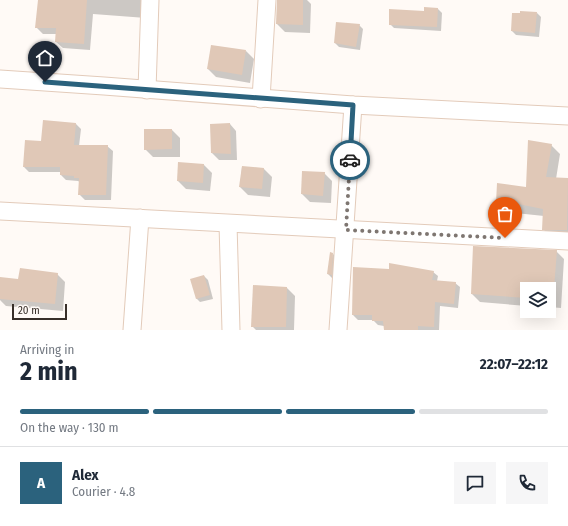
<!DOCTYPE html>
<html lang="en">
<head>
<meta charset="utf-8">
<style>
  body { margin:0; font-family:"Fira Sans Condensed",sans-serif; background:#f6f6f7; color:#1f2937; height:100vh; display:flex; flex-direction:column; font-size:15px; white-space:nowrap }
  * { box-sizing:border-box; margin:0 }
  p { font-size:13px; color:#747a83 }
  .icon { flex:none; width:22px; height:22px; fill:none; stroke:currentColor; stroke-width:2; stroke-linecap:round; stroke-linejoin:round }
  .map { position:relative; height:330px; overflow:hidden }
  .details { display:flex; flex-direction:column; background:#fff; flex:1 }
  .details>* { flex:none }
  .buttons { position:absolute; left:520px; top:282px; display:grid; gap:8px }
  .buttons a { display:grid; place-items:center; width:36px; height:36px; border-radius:0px; background:#fff; box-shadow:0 4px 16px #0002; font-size:20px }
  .scale { position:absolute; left:12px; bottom:10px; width:55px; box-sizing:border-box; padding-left:4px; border:2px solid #382f29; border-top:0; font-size:11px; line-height:14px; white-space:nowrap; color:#382f29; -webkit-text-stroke:3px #fffaf6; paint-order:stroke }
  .pin { position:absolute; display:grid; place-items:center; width:34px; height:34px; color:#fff; margin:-41px -17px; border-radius:50% 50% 50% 0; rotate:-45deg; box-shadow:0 0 4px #0007 }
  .pin .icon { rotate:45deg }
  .courier { position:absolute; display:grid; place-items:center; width:40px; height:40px; margin:-20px; border:3px solid #2b627d; border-radius:50%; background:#fff; color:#222; box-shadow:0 1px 5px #0007 }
  .head em { font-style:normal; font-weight:700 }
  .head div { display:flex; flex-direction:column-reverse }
  .head { display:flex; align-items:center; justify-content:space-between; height:68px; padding:0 20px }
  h1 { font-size:26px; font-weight:700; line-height:30px }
  .bar { display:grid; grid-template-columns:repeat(4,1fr); gap:6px 4px; align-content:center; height:48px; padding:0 20px }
  .bar i { height:5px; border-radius:3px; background:#e0e1e3 }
  .bar .selected { background:#2b627d }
  .bar p { grid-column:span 4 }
  .line { display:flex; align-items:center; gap:10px; padding:0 20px; border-top:1px solid #e0e1e3 }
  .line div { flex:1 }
  .round { display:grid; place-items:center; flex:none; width:42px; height:42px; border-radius:0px; background:#f6f6f7 }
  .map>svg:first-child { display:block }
  .shadow { fill:#0003 }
  .building { fill:#e0c8b7 }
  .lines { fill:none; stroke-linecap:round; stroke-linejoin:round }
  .street-casing { stroke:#e3cbba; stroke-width:19 }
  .street { stroke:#fff; stroke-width:17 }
  .done { stroke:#7e7671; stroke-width:4; stroke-dasharray:0 7.2 }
  .route { stroke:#2b627d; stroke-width:5 }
</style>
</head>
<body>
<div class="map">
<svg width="568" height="330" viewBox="0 0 568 330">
  <rect width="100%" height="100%" fill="#fffaf6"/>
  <g class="shadow">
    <path d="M39,0H141L147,6L146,18L93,14L90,50L63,48L56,42L57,34H43L36,27Z"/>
    <path d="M278,0H307L311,4L310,33L285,32L277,24Z"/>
    <path d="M438,9L442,13L441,31L394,28L390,24Z"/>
    <path d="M537,13L541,17L539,37L516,35L512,31Z"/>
    <path d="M359,25L363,29L360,50L339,47L335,43Z"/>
    <path d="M246,51L254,59L250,83L216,77L208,69Z"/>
    <path d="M76,124L81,129L79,146H107L113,151L111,200H85L79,194L80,182L78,181L66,180L61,175V172H29L24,167L42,142Z"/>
    <path d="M230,124L236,131L237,160H219L212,153Z"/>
    <path d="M172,130L180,138V157H153L145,149Z"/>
    <path d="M551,145L560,154L556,179H568V238H552L543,229L544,216L506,212L497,203L527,188Z"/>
    <path d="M204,165L212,173L210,191L186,189L178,181Z"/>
    <path d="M242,167L264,169L272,177L270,197L248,195L240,187Z"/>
    <path d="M324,173L332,181L331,203L310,202L302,194Z"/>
    <path d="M556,251L564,259L561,308L549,307V289H527V306L480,302L472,294Z"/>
    <path d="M333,254L341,262L336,282L328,274Z"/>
    <path d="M433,272L438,276L437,281L455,283L460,287L458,308L440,306L439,330H385L384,326L378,325L373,320H358L353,315Z"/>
    <path d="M57,274L65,282L63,311L6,306L0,300V278L19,280Z"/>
    <path d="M204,276L208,280L213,299L200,302L196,298Z"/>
    <path d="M287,288L295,296L294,330H256L252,326Z"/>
  </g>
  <g class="building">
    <path d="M38,0H87L84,44L55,42L56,28H35Z"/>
    <path d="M277,0H303V25L276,24Z"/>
    <path d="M424,7L438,8L437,27L389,25V9L424,11Z"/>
    <path d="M520,11L537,12L535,33L511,31L512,13H520Z"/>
    <path d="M336,22L360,24L356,47L334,43Z"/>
    <path d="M211,45L246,50L242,75L207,69Z"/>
    <path d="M43,120L76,123L74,145H108L106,195H78L79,178H74V176L60,175V167H23L25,140L41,141Z"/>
    <path d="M230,123L231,154L211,153L210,124Z"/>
    <path d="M144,129H172V149L144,150Z"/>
    <path d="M528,140L552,144L546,177L568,178L567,230H542L543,209L518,204L496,203L497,183L526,187Z"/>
    <path d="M178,162L204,164L203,183L177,181Z"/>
    <path d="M242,166L264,168L262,189L239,187Z"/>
    <path d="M302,171L325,172L323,196L301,194Z"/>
    <path d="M473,246L557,250L553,301L549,300V289H527V298L471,294Z"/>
    <path d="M330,252L333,253L332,275L327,274Z"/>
    <path d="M389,263L434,271L432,280L456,282L454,304L435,302L434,327L418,326V330H384L383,321H372V315H352L353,267L389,269Z"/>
    <path d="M20,268L58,273L55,304L0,299V277L18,279Z"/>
    <path d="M204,275L210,295L196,299L190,279Z"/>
    <path d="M253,285L287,287L286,327H251Z"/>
  </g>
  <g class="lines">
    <g class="street-casing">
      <g id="street">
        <path d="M0,79L104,86L353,105L568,116"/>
        <path d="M147,90L150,0"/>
        <path d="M261,99L267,0"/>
        <path d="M0,211L568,241"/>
        <path d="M228,224L231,330"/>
        <path d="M132,330L140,218"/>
        <path d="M338,330L353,105"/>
      </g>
    </g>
    <use href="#street" class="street"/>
  </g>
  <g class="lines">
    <path class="done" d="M350,160L346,230L505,238"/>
    <path class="route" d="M45,82L353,105L350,160"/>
  </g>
</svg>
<div class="buttons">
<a><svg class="icon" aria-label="layers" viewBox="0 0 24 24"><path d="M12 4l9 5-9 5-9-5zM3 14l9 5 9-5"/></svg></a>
</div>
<div class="scale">20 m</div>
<div class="pin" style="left:505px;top:238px;background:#ea580c"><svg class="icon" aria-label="bag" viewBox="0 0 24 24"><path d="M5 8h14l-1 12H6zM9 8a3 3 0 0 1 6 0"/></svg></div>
<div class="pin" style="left:45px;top:82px;background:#1f2937"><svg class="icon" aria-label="home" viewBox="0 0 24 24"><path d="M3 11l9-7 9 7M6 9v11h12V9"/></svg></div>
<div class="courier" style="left:350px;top:160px"><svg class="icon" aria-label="car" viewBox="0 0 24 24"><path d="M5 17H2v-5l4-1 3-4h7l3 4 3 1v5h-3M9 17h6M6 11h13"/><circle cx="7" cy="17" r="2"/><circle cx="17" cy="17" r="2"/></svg></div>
</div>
<section class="details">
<div class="head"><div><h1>2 min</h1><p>Arriving in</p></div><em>22:07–22:12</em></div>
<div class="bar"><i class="selected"></i><i class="selected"></i><i class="selected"></i><i></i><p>On the way · 130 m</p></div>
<div class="line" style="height:72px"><b class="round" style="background:#2b627d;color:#fff">A</b><div><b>Alex</b><p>Courier · 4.8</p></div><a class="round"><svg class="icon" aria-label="chat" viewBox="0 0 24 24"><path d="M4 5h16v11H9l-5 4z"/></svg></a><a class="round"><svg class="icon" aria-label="phone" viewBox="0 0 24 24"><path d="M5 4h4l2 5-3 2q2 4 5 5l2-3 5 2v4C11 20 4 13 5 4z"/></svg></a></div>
</section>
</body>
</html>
